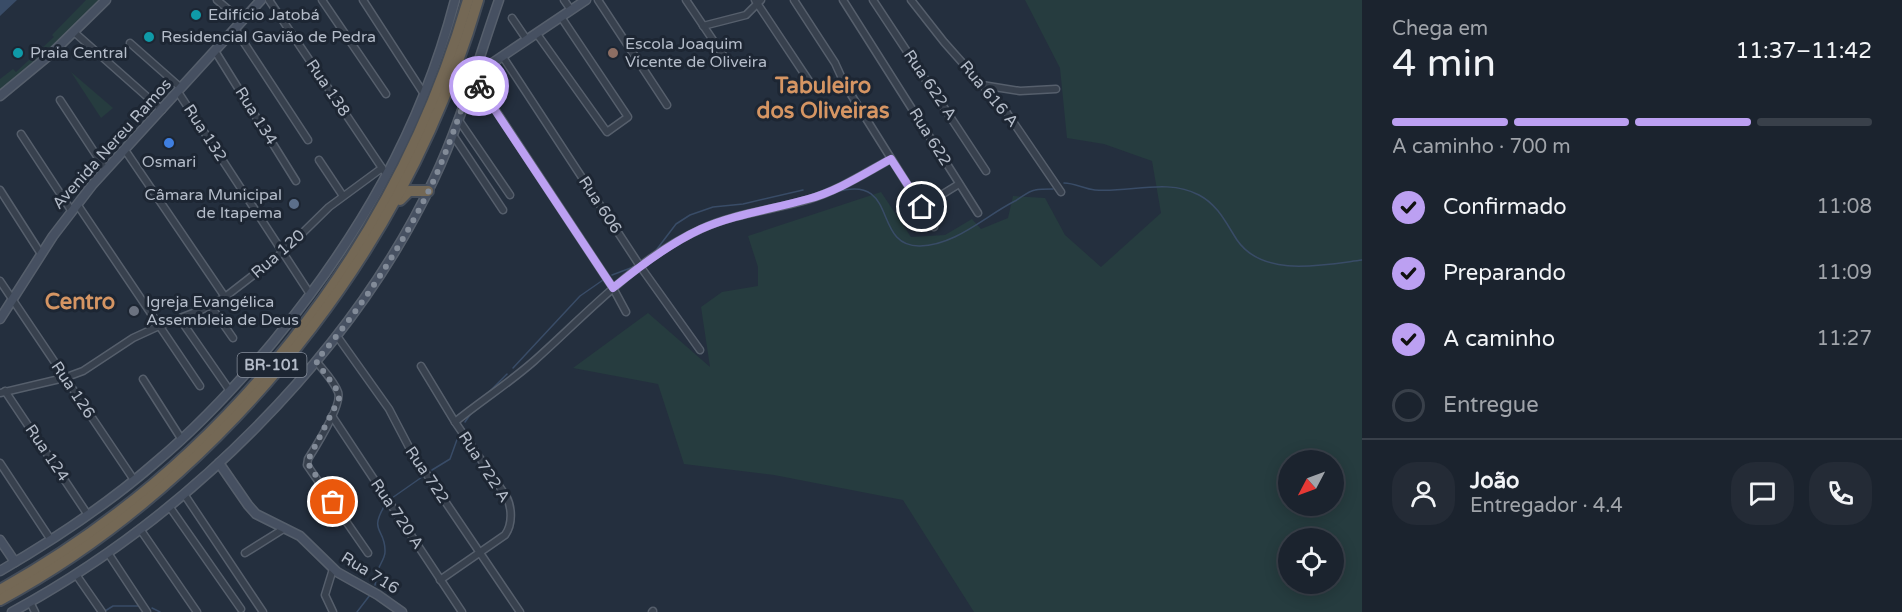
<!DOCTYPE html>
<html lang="pt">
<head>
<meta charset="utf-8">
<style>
  body { margin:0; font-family:"Varela Round",sans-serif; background:#242b36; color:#f1f3f6; height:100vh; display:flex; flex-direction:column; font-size:22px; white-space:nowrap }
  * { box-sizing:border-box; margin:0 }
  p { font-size:20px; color:#a0a4aa }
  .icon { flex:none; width:33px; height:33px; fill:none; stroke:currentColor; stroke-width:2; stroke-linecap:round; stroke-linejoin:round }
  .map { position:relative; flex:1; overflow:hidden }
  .sheet { display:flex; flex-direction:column; background:#1b232e; width:540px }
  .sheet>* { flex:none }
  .needle { width:39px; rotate:229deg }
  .tools { position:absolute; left:1278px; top:450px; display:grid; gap:12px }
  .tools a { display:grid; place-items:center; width:66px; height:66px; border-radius:50%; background:#1b232e; box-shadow:0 3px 15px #0003,0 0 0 2px #39404a; font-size:30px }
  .pin { position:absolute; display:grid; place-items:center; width:51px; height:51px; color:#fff; margin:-26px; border:3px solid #fff; border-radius:50%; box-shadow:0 2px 6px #0007 }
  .courier { position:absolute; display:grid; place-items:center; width:60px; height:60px; margin:-30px; border:4px solid #bca0f2; border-radius:50%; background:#fff; color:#222; box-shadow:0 2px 8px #0007 }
  .headline em { font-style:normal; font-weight:600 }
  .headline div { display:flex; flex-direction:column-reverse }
  .headline { display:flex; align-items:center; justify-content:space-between; height:102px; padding:0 30px }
  h1 { font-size:39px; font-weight:600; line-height:45px }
  .bar { display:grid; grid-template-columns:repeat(4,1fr); gap:9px 6px; align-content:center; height:72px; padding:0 30px }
  .bar i { height:8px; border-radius:4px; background:#39404a }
  .bar .on { background:#bca0f2 }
  .bar p { grid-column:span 4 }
  .line { display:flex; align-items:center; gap:15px; padding:0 30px; border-top:2px solid #39404a }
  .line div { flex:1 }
  .round { display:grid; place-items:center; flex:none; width:63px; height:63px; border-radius:24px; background:#242b36 }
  ol { padding:0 30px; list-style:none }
  li { display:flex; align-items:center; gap:18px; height:66px }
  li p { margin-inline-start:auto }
  li .icon { padding:6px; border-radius:50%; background:#bca0f2; color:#111; stroke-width:4 }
  li:last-child { color:#a0a4aa }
  li i { width:33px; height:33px; border:3px solid #39404a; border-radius:50% }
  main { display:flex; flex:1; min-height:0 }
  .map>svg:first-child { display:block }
  .green { fill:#263c3f; fill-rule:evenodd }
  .water { fill:#394c67 }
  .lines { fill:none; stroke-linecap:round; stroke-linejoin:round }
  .stream { stroke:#394c67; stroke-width:1.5 }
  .street-casing { stroke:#565f6c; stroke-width:9 }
  .secondary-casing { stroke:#565f6c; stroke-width:11 }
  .highway-casing { stroke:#434c59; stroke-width:14 }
  .street { stroke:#38414e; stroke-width:6 }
  .secondary { stroke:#465061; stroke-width:8 }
  .highway { stroke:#746855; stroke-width:10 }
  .done { stroke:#828b98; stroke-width:6; stroke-dasharray:0 10.8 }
  .route { stroke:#bca0f2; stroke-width:8 }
  .culture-dot { fill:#0f9aa8; stroke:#1d2633; stroke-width:2 }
  .education-dot { fill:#8d6e63; stroke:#1d2633; stroke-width:2 }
  .shop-dot { fill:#3f7fe0; stroke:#1d2633; stroke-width:2 }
  .service-dot { fill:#5c6f8a; stroke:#1d2633; stroke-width:2 }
  .worship-dot { fill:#6b7280; stroke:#1d2633; stroke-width:2 }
  .labels { text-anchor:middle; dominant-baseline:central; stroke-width:6; stroke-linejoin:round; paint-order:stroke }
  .shield { fill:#1d2633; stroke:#878f9c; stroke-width:1.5 }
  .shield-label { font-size:15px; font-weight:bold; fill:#b4bcc9 }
  .poi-label { font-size:16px; fill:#b4bcc9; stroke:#1d2633; text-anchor:start }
  .street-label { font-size:16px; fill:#b4bcc9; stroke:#1d2633 }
  .district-label { font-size:22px; font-weight:bold; fill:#d59563; stroke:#1d2633 }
</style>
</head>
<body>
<main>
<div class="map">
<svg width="1362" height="612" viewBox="0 0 1362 612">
  <rect width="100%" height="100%" fill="#242f3e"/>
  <g class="green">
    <path d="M86,0H101L47,54L0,92V79L13,69L16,72L54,37L52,35Z"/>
    <path d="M1025,0H1362V612H974L903,500L774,475L684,464L658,384L573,368L648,313L710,367L701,307L722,292L758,286V267L748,236L881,192L911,237L945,235L972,219L981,229L1008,218L1013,196L1045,198L1065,235L1101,267L1161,213L1152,161L1104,144L1067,138L1060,68ZM1334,460V506H1288V460ZM1334,538V584H1288V538Z"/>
    <path d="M71,72L113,108L101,118Z"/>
  </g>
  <path class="water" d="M0,0H17L0,16Z"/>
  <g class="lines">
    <g class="stream">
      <path d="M1064,183C1075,183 1084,189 1095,190C1130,193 1167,178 1199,195C1218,205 1226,223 1237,240C1263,278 1323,265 1362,260"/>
      <path d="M836,192C900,173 871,247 920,246C956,245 985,216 1015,201C1021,198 1028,191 1035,190C1040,189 1047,189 1053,189"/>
      <path d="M654,253L676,224L690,215L713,207L743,204L803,190"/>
      <path d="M612,275L636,266"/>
      <path d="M513,368L580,296L603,280"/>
      <path d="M486,395L507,374"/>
      <path d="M465,422L472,412"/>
      <path d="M432,470L450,459L459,434"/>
      <path d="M392,498L422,477"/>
      <path d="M375,585C376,580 377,575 378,570C380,564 385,558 385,552C386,528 368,533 385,505"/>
      <path d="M152,608L160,612"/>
      <path d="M105,611L113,606H139"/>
      <path d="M357,612L370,595"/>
    </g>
    <g class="street-casing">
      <g id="street">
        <path d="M217,0L242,21"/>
        <path d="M269,0L384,171"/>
        <path d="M322,0L386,94"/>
        <path d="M363,0L424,94"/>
        <path d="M564,0L571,10"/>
        <path d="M598,0L667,105"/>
        <path d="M686,0L723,55"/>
        <path d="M755,0L809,81"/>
        <path d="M794,0L835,63L845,85L934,227"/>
        <path d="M843,0L978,213"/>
        <path d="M873,0L986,171"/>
        <path d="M911,0L944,42L1007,113L1061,192"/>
        <path d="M512,18L527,40"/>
        <path d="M703,26L746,15L761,0"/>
        <path d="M235,29L308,140"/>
        <path d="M74,32L162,110"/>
        <path d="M537,34L607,132L628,117L561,17"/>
        <path d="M130,43L181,88"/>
        <path d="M215,51L296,181"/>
        <path d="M503,57L640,266L700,350"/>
        <path d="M473,76L613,288L626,312"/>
        <path d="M982,85L1020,91L1056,89"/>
        <path d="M178,92L310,294"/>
        <path d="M60,100L106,170"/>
        <path d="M458,119L510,195"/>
        <path d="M21,134L71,210"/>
        <path d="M453,135L503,210"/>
        <path d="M125,150L225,297"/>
        <path d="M319,160L343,196"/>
        <path d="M0,190L41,254"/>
        <path d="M77,204L200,386"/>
        <path d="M922,207L959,184"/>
        <path d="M0,281L134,480"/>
        <path d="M210,305L233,338"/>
        <path d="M180,319L230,391"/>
        <path d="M337,336L389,409L411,451L520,612"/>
        <path d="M316,361C323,370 334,381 338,392C343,404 315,448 308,459L307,465L368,553"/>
        <path d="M421,366L455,422L506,496C512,507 513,524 505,535L440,580"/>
        <path d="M143,379L182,440"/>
        <path d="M5,391L88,515"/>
        <path d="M0,393L64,378L83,371L133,338L159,326L201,310L225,297L283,252L329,207L382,168"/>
        <path d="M332,416L462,612"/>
        <path d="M455,422C481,401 509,383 534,361C587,314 635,259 701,229C735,213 774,210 810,199C839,190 865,173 891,159"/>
        <path d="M0,463L51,540"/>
        <path d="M184,494L263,612"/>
        <path d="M169,506L241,609"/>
        <path d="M140,529L197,612"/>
        <path d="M108,553L147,612"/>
        <path d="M245,553L285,528"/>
        <path d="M333,569L325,595L333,612"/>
        <path d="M77,576L102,612"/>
        <path d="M30,602L35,612"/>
        <path d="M652,612L653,611"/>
      </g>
    </g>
    <g class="secondary-casing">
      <g id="secondary">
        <path d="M473,76L586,0"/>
        <path d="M0,96L52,53L106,0"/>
        <path d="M0,319L53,236L93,184L261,0"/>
        <path d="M219,463L248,505L256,514L300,536L337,572L378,595L402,612"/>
        <path d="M0,540L15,562"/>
        <path d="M0,571C55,539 108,504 156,462C199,426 237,385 273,342C358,238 421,131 455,0"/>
        <path d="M12,612C184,519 350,357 434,179C461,122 478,60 499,0"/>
      </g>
    </g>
    <g class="highway-casing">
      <g id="highway">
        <path d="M400,200L409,191H428"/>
        <path d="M0,590C226,464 396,248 468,0"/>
        <path d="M0,600C80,557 153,500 217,436C340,312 429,168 478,0"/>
      </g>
    </g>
    <use href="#street" class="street"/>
    <use href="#secondary" class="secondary"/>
    <use href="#highway" class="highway"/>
  </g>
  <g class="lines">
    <path class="done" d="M333,502L307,462L339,399L337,390L316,361C363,306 403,245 434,180C449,146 461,111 473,76L479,86"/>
    <path class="route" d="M479,86L613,288C640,266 670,243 701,229C735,214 773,209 808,199C838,191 865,173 891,159L922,207"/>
  </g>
  <g class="culture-dot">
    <circle cx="196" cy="15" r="6"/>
    <circle cx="149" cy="37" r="6"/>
    <circle cx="18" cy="53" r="6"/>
  </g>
  <circle class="education-dot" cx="613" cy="53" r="6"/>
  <circle class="shop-dot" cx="169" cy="143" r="6"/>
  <circle class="service-dot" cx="294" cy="204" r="6"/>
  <circle class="worship-dot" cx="134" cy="311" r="6"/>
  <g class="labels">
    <rect class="shield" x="237.5" y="353" width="69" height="24" rx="4.5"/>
    <g class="shield-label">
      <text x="272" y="365">BR-101</text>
    </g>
    <g class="poi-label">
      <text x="208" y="15">Edifício Jatobá</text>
      <text x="161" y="37">Residencial Gavião de Pedra</text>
      <text x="625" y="44">Escola Joaquim<tspan x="625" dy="18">Vicente de Oliveira</tspan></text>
      <text x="30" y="53">Praia Central</text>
      <text x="169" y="162" text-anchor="middle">Osmari</text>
      <text x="282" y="195" text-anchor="end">Câmara Municipal<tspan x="282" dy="18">de Itapema</tspan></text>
      <text x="146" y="302">Igreja Evangélica<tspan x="146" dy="18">Assembleia de Deus</tspan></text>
    </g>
    <g class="street-label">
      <text transform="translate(930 85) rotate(56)">Rua 622 A</text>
      <text transform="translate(328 88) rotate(56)">Rua 138</text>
      <text transform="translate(989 94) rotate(50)">Rua 616 A</text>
      <text transform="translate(256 116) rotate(58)">Rua 134</text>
      <text transform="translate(205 133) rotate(57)">Rua 132</text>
      <text transform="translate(930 137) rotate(58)">Rua 622</text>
      <text transform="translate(112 144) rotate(-48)">Avenida Nereu Ramos</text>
      <text transform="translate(600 205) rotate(57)">Rua 606</text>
      <text transform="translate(278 254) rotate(-41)">Rua 120</text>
      <text transform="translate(73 390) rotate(56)">Rua 126</text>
      <text transform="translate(47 453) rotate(56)">Rua 124</text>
      <text transform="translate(484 467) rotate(57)">Rua 722 A</text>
      <text transform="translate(427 475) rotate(56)">Rua 722</text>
      <text transform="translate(397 514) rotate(56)">Rua 720 A</text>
      <text transform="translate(370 573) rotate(32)">Rua 716</text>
    </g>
    <g class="district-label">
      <text x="823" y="86">Tabuleiro<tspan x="823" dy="25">dos Oliveiras</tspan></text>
      <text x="80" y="302">Centro</text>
    </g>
  </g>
</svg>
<div class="tools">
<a><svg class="needle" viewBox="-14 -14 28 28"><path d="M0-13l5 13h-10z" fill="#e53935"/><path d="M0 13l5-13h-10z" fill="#a0a4aa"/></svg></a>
<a><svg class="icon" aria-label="locate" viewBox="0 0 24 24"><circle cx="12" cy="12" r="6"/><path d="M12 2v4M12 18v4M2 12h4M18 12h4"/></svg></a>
</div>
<div class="pin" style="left:333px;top:502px;background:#ea580c"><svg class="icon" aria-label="bag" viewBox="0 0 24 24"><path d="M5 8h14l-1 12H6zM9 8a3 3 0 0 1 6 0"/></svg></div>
<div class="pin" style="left:922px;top:207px;background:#1f2937"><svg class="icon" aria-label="home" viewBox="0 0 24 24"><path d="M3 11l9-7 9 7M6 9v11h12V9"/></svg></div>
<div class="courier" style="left:479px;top:86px"><svg class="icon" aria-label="bike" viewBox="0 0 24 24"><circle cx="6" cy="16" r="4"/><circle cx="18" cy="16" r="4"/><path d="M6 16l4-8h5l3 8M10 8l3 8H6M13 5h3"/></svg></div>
</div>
<section class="sheet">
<div class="headline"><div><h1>4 min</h1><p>Chega em</p></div><em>11:37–11:42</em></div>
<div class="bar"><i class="on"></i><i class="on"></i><i class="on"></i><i></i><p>A caminho · 700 m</p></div>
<ol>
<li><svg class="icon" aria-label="check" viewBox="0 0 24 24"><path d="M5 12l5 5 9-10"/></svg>Confirmado<p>11:08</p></li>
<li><svg class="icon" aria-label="check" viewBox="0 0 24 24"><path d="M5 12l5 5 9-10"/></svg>Preparando<p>11:09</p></li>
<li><svg class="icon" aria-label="check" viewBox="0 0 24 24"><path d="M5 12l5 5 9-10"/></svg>A caminho<p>11:27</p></li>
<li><i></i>Entregue</li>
</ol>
<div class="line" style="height:108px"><a class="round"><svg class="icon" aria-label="person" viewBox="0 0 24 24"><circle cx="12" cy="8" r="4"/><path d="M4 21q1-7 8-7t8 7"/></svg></a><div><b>João</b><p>Entregador · 4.4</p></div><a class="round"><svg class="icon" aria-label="chat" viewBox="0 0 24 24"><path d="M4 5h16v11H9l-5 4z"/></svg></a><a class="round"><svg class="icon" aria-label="phone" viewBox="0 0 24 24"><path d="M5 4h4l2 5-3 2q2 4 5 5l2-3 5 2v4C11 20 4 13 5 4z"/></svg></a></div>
</section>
</main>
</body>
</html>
